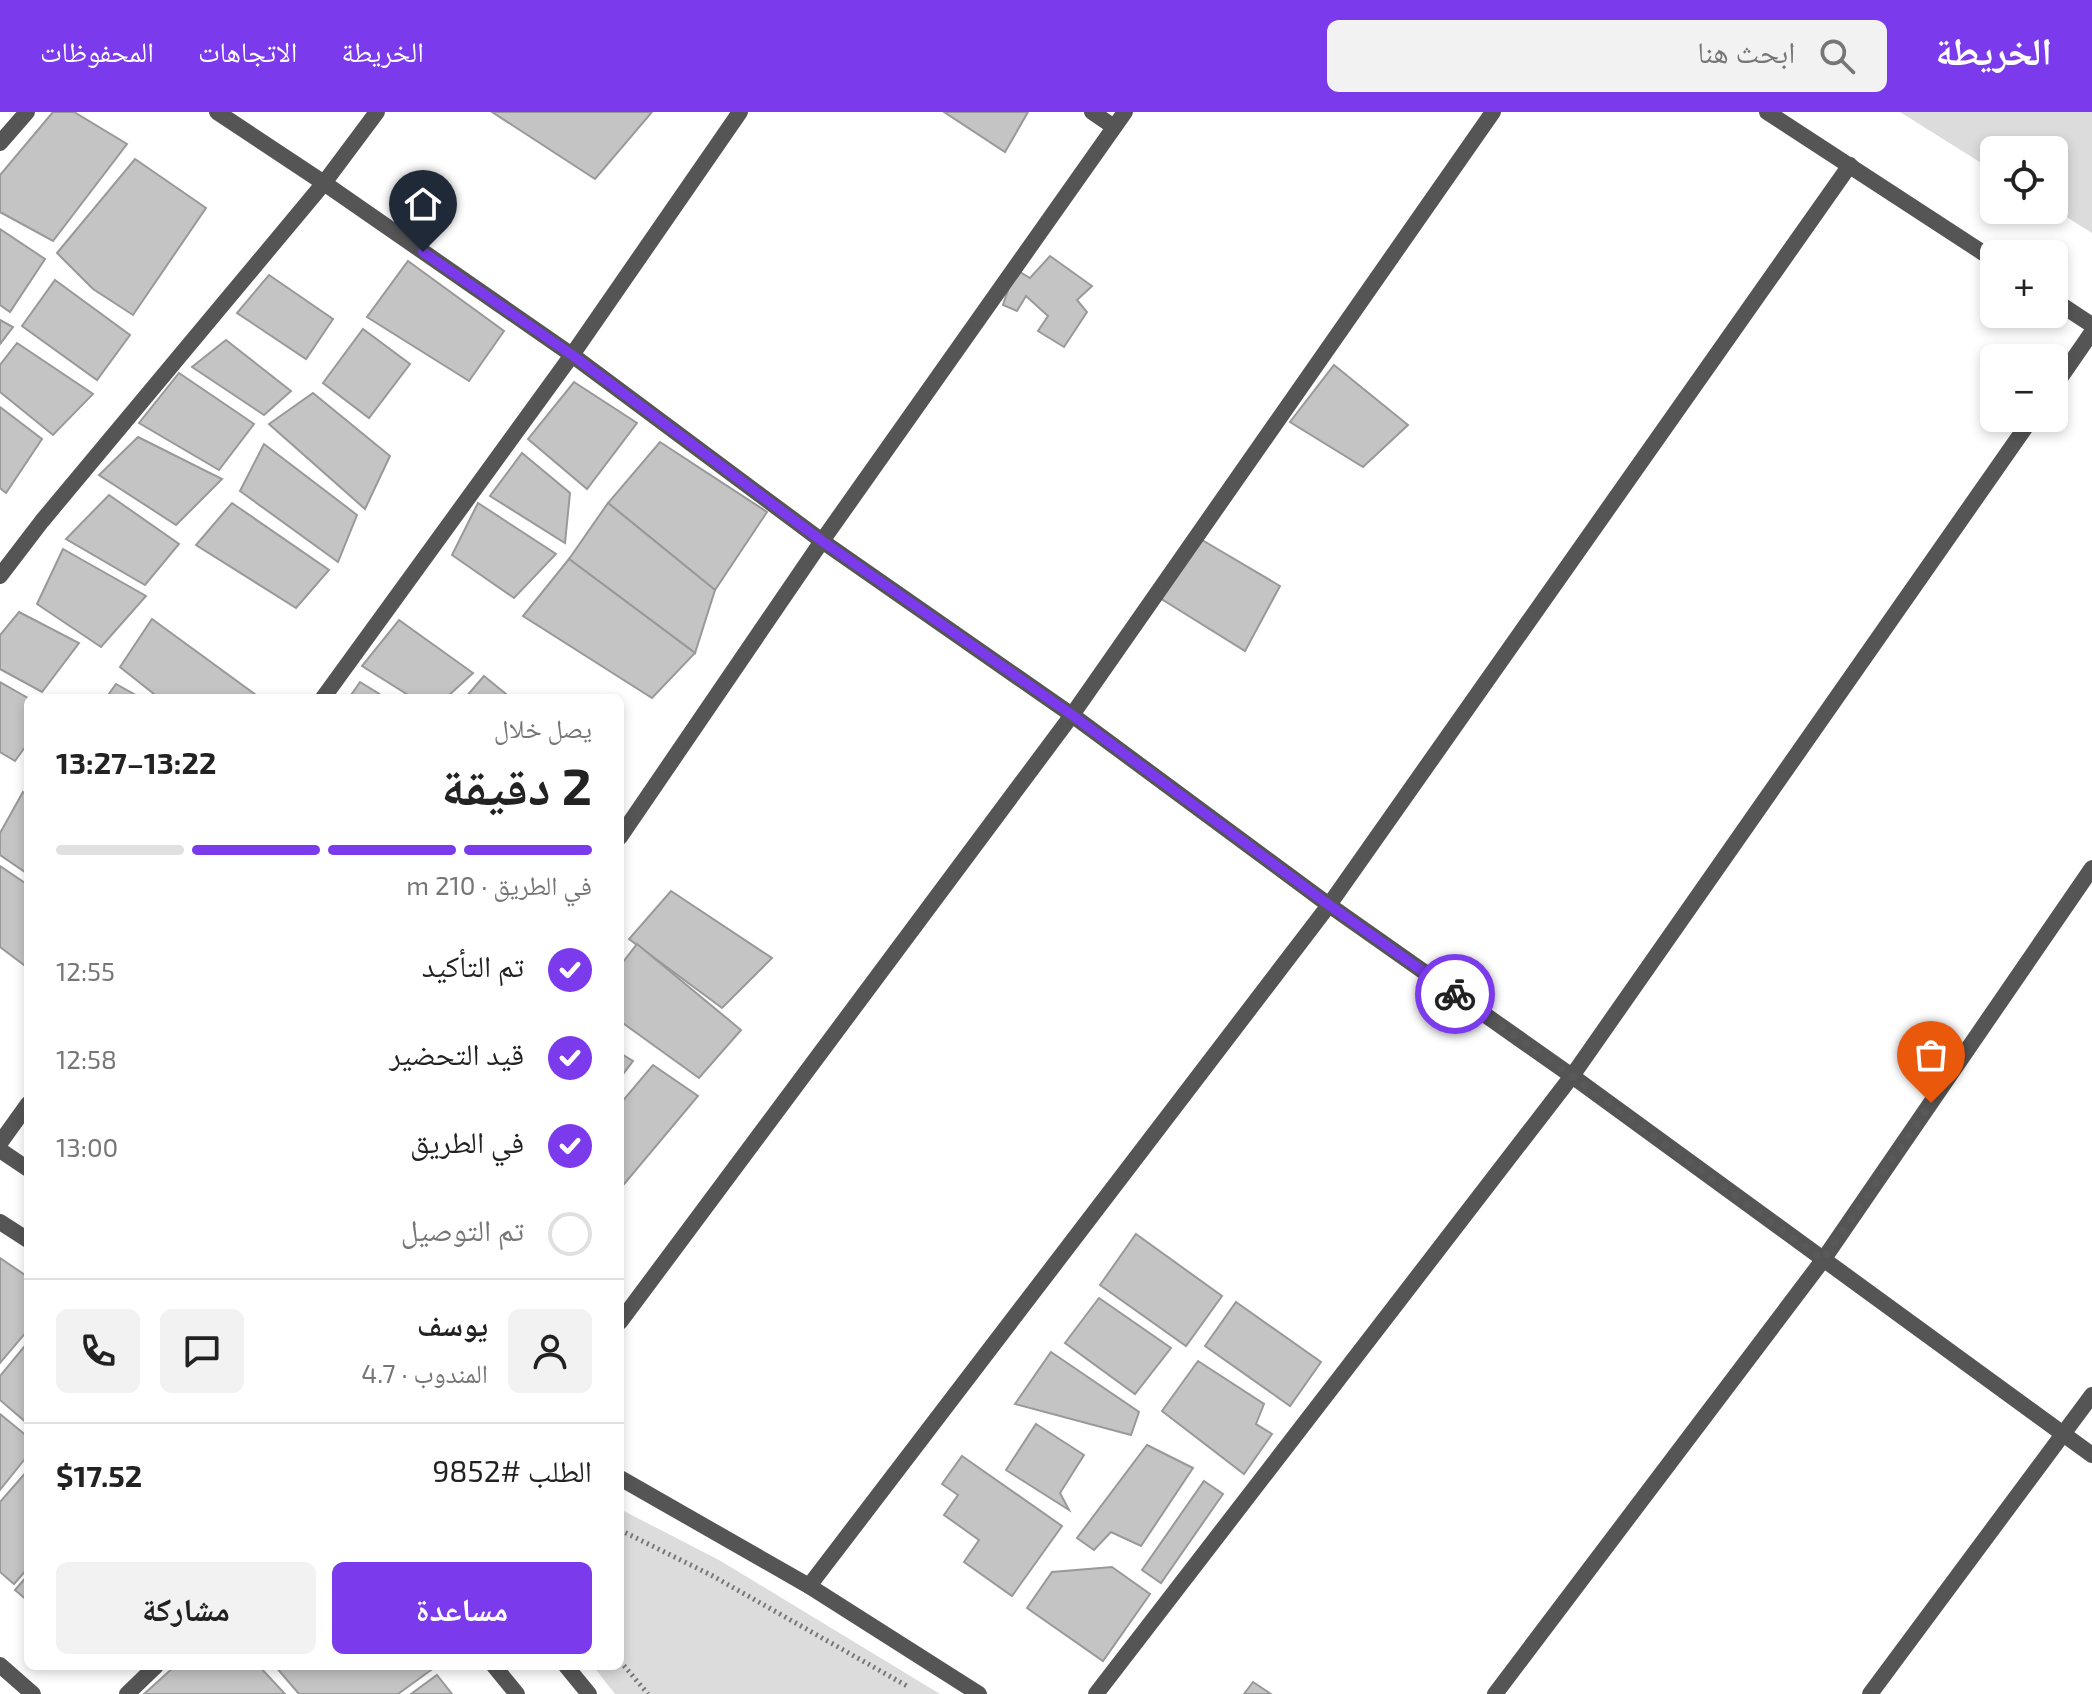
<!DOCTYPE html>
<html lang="ar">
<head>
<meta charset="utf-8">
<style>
  body { margin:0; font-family:"Exo 2","Noto Naskh Arabic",sans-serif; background:#f2f2f2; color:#222; direction:rtl; height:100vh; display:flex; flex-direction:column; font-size:30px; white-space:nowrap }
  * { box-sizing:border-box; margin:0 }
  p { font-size:26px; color:#767676 }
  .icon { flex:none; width:44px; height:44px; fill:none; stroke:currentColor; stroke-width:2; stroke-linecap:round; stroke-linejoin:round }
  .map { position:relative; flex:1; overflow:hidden; direction:ltr }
  .details { position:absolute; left:24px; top:582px; width:600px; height:976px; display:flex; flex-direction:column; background:#fff; border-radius:12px; box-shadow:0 4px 12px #0003; direction:rtl }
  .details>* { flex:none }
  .tools { position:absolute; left:1980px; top:24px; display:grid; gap:16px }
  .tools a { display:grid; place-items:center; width:88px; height:88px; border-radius:12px; background:#fff; box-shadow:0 4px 12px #0003; font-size:40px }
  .pin { position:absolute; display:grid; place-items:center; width:68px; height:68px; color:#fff; margin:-82px -34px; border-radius:50% 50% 50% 0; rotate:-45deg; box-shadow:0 0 8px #0007 }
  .pin .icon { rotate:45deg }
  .courier { position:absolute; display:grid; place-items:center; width:80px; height:80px; margin:-40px; border:6px solid #7c3aed; border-radius:50%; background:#fff; color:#222; box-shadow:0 2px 10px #0007 }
  .head em { font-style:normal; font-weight:700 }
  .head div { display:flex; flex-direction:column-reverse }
  .head { display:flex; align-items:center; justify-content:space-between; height:136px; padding:0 32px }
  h1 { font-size:52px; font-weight:700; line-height:60px }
  .bar { display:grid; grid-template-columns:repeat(4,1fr); gap:12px 8px; align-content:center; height:96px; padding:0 32px }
  .bar i { height:10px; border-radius:6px; background:#e0e0e0 }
  .bar .on { background:#7c3aed }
  .bar p { grid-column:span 4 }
  .line { display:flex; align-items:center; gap:20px; padding:0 32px; border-top:2px solid #e0e0e0 }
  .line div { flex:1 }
  .round { display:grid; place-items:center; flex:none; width:84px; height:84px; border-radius:12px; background:#f2f2f2 }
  ol { padding:0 32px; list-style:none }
  li { display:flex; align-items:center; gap:24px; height:88px }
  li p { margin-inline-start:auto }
  li .icon { padding:8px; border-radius:50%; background:#7c3aed; color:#fff; stroke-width:4 }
  li:last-child { color:#767676 }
  li i { width:44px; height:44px; border:4px solid #e0e0e0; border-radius:50% }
  .cta { display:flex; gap:16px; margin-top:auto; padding:16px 32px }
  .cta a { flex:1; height:92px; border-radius:12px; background:#7c3aed; color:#fff; font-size:32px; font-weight:700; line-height:92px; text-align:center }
  .cta a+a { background:#f2f2f2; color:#222 }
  header { display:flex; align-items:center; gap:48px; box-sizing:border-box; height:112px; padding:0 40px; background:#7c3aed; color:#fff }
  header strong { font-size:38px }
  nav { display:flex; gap:44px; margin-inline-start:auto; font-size:28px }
  .search { width:560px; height:72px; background:#f2f2f2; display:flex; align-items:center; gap:20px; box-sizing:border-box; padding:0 28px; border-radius:12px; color:#767676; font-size:30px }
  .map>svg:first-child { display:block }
  .green { fill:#dcdcdc }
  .building { fill:#c4c4c4; stroke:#999; stroke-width:2 }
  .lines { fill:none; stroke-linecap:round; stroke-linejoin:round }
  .path { stroke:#777; stroke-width:5; stroke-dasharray:2 4; stroke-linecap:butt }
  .minor { stroke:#555; stroke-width:16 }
  .tertiary { stroke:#555; stroke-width:16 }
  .done { stroke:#595959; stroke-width:8; stroke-dasharray:0 14.4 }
  .route { stroke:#7c3aed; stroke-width:10 }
</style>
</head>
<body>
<header>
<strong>الخريطة</strong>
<div class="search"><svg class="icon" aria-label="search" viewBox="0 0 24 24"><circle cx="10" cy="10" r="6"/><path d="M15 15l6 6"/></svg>ابحث هنا</div>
<nav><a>الخريطة</a><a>الاتجاهات</a><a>المحفوظات</a></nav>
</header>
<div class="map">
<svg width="2092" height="1582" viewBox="0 0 2092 1582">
  <rect width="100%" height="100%" fill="#fff"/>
  <g class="green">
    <path d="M1900,0H2092V121L2054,97V38H1994V59Z"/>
    <path d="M620,1397L719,1448L940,1582H615L593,1554H620Z"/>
  </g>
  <g class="building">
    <path d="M53,0H74L127,32L53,129L0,100V63Z"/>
    <path d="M492,0H652L595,67Z"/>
    <path d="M944,0H1028L1005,40Z"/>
    <path d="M135,47L206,96L133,203L93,177L57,141Z"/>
    <path d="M0,117L45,147L10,200L0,193Z"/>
    <path d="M1050,144L1092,174L1077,188L1087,200L1064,235L1038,219L1048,204L1026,184L1017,199L1003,193L1015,157L1030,166Z"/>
    <path d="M408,149L504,219L469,269L367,205Z"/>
    <path d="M269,163L333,207L306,247L237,201Z"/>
    <path d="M55,168L130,223L97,268L22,214Z"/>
    <path d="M0,208L13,215L0,232Z"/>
    <path d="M363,217L410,252L369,306L323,271Z"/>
    <path d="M226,228L291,279L264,303L192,255Z"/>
    <path d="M17,231L93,282L53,323L0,280V253Z"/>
    <path d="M1334,253L1408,313L1363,355L1290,310Z"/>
    <path d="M179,261L254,312L219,358L139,311Z"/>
    <path d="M574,270L637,311L587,377L528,327Z"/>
    <path d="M313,281L390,344L365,397L269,312Z"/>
    <path d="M0,295L42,327L6,381L0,376Z"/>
    <path d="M138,325L222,367L176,413L99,363Z"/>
    <path d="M660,330L767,400L715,478L608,391Z"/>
    <path d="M264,332L357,403L338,450L240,379Z"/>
    <path d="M522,341L570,381L565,431L490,384Z"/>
    <path d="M109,383L179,432L145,473L66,427Z"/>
    <path d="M232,391L329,458L296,496L196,433Z"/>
    <path d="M478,391L556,442L514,486L452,443Z"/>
    <path d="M608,391L715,478L695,541L569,447Z"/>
    <path d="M1197,425L1280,474L1245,539L1155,483Z"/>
    <path d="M63,437L146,484L101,535L37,492Z"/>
    <path d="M569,447L695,541L652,586L523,504Z"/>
    <path d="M19,500L79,531L42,580L0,557V523Z"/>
    <path d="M152,507L260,586H159L120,555Z"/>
    <path d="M399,508L473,561L446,586H413L362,554Z"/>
    <path d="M484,564L511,586H465Z"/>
    <path d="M0,570L28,586V631L15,649L0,640Z"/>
    <path d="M360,570L386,586H349Z"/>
    <path d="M116,572L141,586H106Z"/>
    <path d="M23,680L28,683V762L0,743V721Z"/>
    <path d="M0,754L28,773V856L0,835Z"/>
    <path d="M671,779L772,846L722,896L629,827Z"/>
    <path d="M637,832L741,918L699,966L620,909V854Z"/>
    <path d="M620,941L633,949L620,966Z"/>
    <path d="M653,953L698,984L620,1077V992Z"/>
    <path d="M1136,1122L1222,1184L1186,1234L1100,1173Z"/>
    <path d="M0,1146L28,1165V1218L0,1251Z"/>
    <path d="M1099,1186L1171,1236L1135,1282L1065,1231Z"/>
    <path d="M1236,1190L1321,1250L1290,1294L1205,1234Z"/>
    <path d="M28,1230V1312L0,1288V1264Z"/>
    <path d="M1051,1240L1139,1300L1131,1323L1015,1292Z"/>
    <path d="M1198,1249L1264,1292L1256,1312L1272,1322L1244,1362L1162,1299Z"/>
    <path d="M0,1302L28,1325V1343L0,1378Z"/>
    <path d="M1036,1312L1084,1343L1060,1381L1069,1398L1006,1358Z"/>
    <path d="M1147,1333L1193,1356L1141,1434L1111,1420L1094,1438L1077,1426Z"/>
    <path d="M962,1344L1062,1414L1012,1484L964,1450L979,1428L944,1403L958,1383L942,1372Z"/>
    <path d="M28,1358V1456L14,1472L0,1460V1390Z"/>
    <path d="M1204,1369L1223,1382L1161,1471L1142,1458Z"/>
    <path d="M1112,1455L1150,1482L1103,1549L1027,1496L1052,1460Z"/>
    <path d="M28,1463V1489L15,1478Z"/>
    <path d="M175,1554H259L285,1582H144Z"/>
    <path d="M275,1554H428L431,1558L398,1582H299Z"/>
    <path d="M437,1563L452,1582H411Z"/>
    <path d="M1253,1570L1271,1582H1244Z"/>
  </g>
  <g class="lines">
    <g class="path">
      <path d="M620,1418L711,1463L907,1574"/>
      <path d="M620,1549L648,1582"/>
    </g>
    <g class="minor">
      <path d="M217,0L324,71L572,243L822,429L1072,603L1329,793L1572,964L2092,1343"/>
      <path d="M1092,0L1114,15"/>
      <path d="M1767,0L1994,148"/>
      <path d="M2054,188L2092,213"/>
      <path d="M2054,275L2092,220"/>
      <path d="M0,464L42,409L324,71L377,0"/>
      <path d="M323,586L572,243L740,0"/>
      <path d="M620,725L822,429L1125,0"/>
      <path d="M0,1031L28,992"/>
      <path d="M620,1210L1072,603L1493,0"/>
      <path d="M620,1366L809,1474L979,1582"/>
      <path d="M809,1474L1329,793L1850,53"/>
      <path d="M0,1553L33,1582"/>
      <path d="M127,1582L156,1554"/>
      <path d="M1096,1582L1572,964L2032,306"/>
      <path d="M1495,1582L1823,1148L2092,756"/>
      <path d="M1870,1582L2092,1283"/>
    </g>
    <g class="tertiary">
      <path d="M0,31L27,0"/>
      <path d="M0,1038L28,1057"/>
      <path d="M0,1110L28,1128"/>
      <path d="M494,1554L517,1582"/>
      <path d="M566,1554L589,1582"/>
    </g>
  </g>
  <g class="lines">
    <path class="done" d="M1455,882L1572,964L1823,1148L1931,991"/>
    <path class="route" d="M423,140L572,243L822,429L1072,603L1329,793L1455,882"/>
  </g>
</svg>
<div class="tools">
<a><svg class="icon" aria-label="locate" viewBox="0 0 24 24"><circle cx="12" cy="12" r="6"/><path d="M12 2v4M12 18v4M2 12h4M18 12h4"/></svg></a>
<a>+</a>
<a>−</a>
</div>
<div class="pin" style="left:1931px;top:991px;background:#ea580c"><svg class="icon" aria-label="bag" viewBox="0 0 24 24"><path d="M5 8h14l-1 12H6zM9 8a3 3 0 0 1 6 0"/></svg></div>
<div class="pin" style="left:423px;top:140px;background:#1f2937"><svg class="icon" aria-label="home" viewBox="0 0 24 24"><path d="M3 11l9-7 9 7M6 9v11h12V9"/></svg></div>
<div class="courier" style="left:1455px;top:882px"><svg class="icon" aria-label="bike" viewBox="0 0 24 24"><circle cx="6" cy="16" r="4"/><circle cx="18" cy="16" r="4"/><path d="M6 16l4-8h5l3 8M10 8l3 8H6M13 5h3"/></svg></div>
<section class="details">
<div class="head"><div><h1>2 دقيقة</h1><p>يصل خلال</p></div><em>13:22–13:27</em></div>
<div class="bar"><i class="on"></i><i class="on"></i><i class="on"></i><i></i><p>في الطريق · 210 m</p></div>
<ol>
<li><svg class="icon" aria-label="check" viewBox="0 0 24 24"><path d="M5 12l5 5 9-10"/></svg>تم التأكيد<p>12:55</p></li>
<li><svg class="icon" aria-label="check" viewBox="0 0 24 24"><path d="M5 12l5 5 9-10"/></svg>قيد التحضير<p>12:58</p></li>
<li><svg class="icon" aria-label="check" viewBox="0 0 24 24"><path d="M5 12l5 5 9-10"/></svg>في الطريق<p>13:00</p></li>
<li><i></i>تم التوصيل</li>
</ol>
<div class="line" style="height:144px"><a class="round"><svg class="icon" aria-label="person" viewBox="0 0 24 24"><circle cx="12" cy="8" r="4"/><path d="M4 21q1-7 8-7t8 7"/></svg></a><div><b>يوسف</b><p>المندوب · 4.7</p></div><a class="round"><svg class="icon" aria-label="chat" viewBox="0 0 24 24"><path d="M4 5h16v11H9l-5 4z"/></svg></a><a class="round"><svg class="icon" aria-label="phone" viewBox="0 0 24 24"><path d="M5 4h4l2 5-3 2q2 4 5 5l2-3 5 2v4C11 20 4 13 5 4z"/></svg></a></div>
<div class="line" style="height:104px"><div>الطلب #9852</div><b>$17.52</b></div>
<div class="cta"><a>مساعدة</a><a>مشاركة</a></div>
</section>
</div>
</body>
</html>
